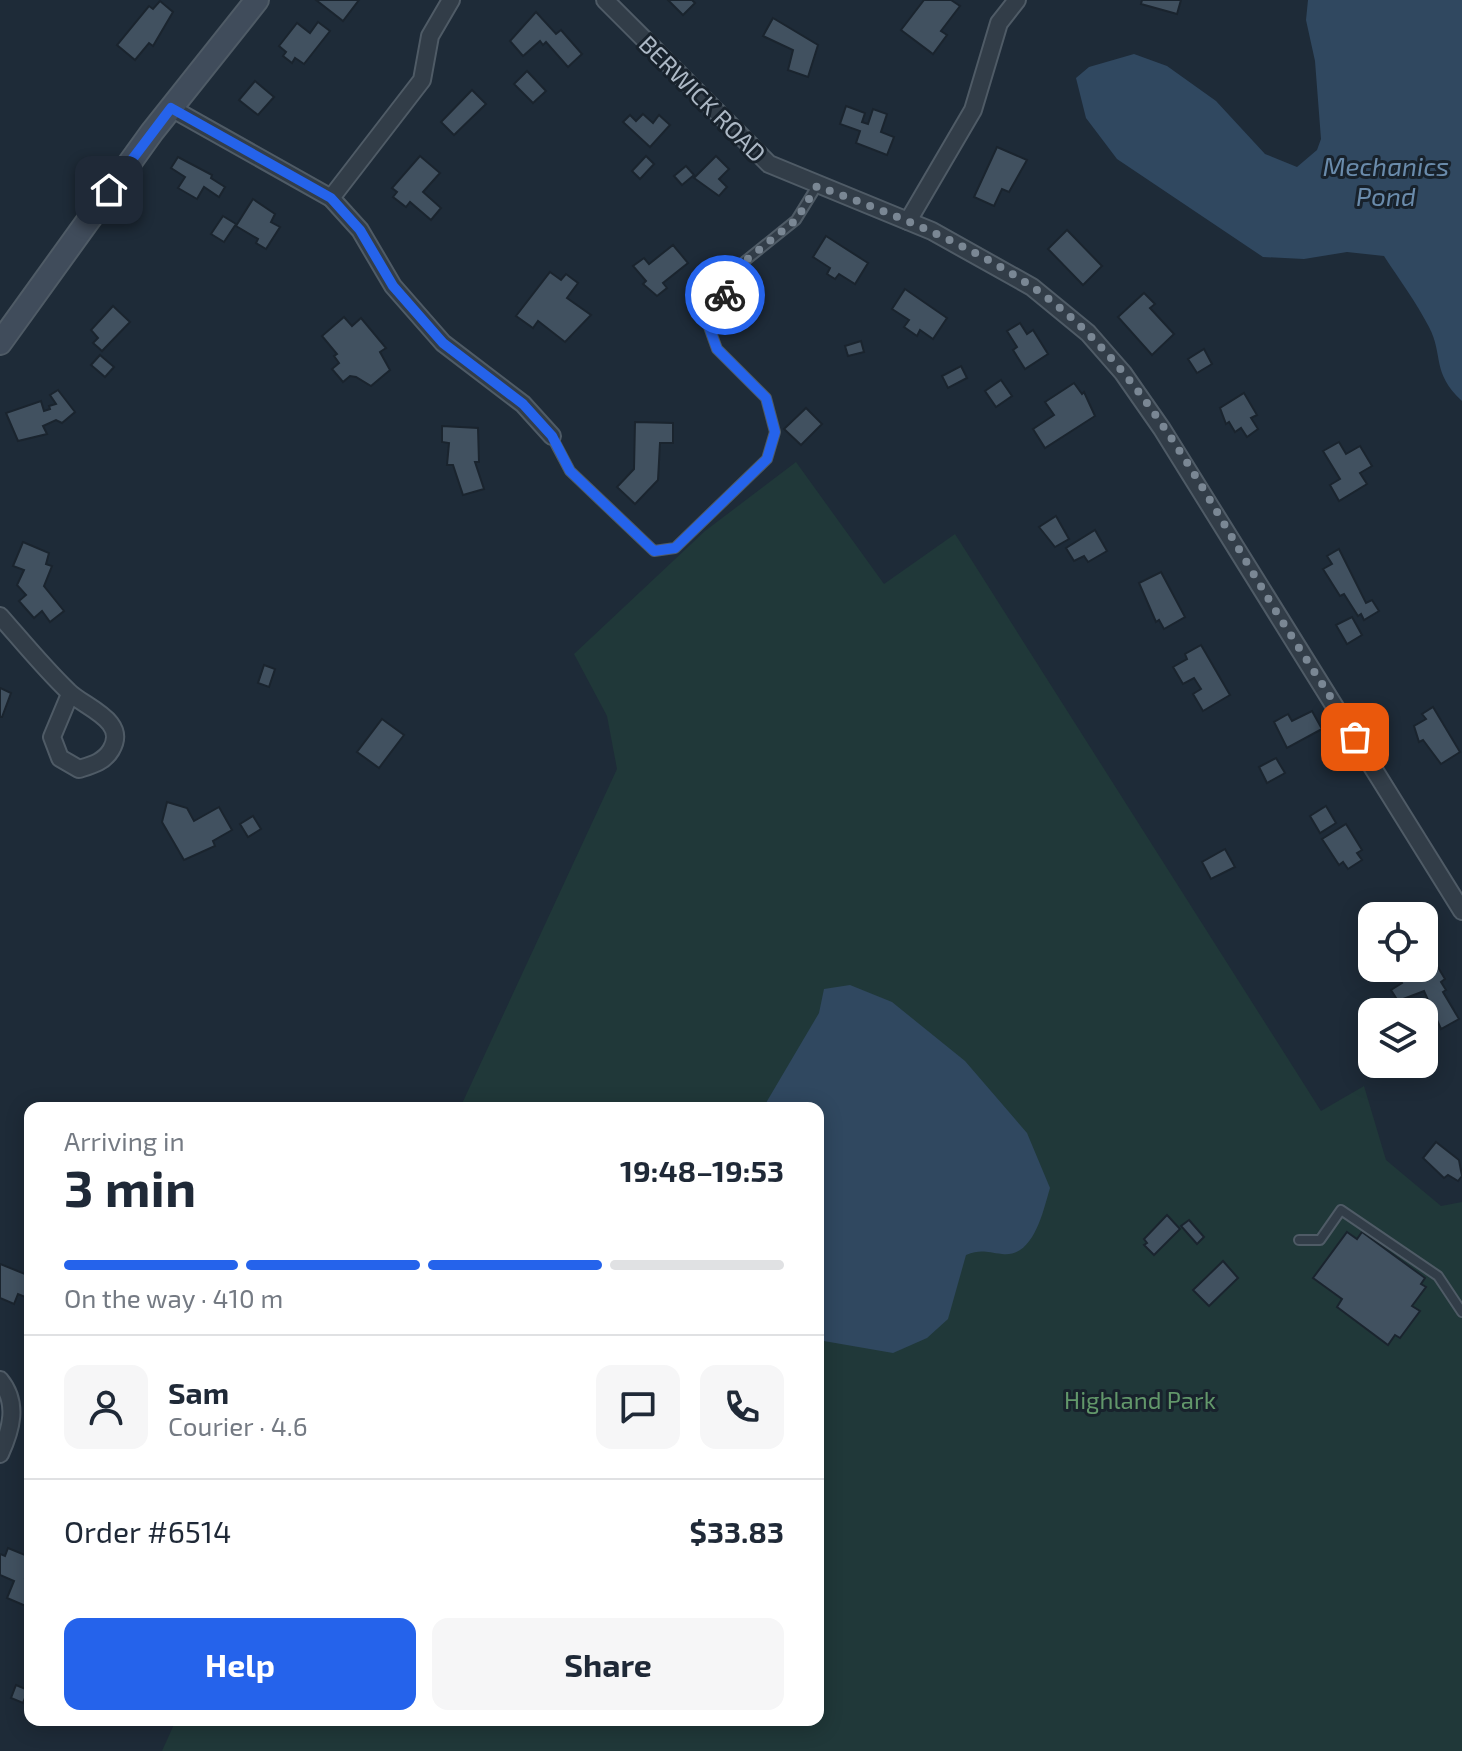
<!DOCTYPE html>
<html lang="en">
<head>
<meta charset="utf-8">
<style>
  body { margin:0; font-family:"Exo 2",sans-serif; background:#f6f6f7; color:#1f2937; height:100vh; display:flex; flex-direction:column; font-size:30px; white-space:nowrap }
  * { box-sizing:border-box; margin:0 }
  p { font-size:26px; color:#747a83 }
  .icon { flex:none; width:44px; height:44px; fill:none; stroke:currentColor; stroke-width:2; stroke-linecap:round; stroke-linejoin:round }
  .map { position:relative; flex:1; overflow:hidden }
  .sheet { position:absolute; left:24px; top:1102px; width:800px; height:624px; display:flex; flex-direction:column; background:#fff; border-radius:16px; box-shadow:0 4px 20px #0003 }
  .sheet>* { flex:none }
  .controls { position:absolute; left:1358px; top:902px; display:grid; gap:16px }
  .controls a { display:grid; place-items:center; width:80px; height:80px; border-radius:16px; background:#fff; box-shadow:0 4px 20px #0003; font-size:40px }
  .pin { position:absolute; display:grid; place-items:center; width:68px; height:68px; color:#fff; margin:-34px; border-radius:16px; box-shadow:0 4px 12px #0006 }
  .courier { position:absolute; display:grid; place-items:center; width:80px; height:80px; margin:-40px; border:6px solid #2563eb; border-radius:50%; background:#fff; color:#222; box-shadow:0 2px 10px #0007 }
  .summary em { font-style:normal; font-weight:700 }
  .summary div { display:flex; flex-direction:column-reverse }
  .summary { display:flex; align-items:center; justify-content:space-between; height:136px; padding:0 40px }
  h1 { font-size:52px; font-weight:700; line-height:60px }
  .bar { display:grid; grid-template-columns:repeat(4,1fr); gap:12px 8px; align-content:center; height:96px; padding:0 40px }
  .bar i { height:10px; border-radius:6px; background:#e0e1e3 }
  .bar .on { background:#2563eb }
  .bar p { grid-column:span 4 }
  .line { display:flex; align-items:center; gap:20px; padding:0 40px; border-top:2px solid #e0e1e3 }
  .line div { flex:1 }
  .round { display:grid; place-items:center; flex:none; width:84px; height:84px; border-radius:16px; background:#f6f6f7 }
  .cta { display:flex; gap:16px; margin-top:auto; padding:16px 40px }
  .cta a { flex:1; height:92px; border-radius:16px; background:#2563eb; color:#fff; font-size:32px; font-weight:700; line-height:92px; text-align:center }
  .cta a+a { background:#f6f6f7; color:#1f2937 }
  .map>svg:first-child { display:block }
  .green { fill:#203839 }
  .water { fill:#304860 }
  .building { fill:#415160; stroke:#1a242e; stroke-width:2 }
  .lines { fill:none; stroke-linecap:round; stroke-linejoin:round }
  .lane-casing { stroke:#4f5b66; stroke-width:12 }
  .street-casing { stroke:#4f5b66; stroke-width:20 }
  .secondary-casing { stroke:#4f5b66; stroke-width:26 }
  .lane { stroke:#323d48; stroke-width:8 }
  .street { stroke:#323d48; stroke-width:16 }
  .secondary { stroke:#404c5b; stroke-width:22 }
  .done { stroke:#7a8794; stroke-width:8; stroke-dasharray:0 14.4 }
  .route { stroke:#2563eb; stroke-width:10 }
  .labels { text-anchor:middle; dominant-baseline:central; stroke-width:6; stroke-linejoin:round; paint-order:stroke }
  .street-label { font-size:24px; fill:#acb8c5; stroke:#18222c }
  .park-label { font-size:24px; fill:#62976a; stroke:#18222c }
  .water-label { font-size:26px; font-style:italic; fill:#6a8bab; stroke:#18222c }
</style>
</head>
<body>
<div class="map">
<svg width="1462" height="1751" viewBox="0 0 1462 1751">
  <rect width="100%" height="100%" fill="#1e2b38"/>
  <path class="green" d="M796,462L884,584L955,534L1321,1111L1364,1086L1386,1160L1441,1206L1462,1202V1751H162L176,1720H818V1108H460L617,769L607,716L574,654L705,531Z"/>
  <g class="water">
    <path d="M1308,0H1462V401C1431,372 1444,356 1429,327C1416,302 1399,279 1384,256L1347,252L1304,259L1263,257L1117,159L1086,118L1076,78L1089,67L1134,54L1167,66L1216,101L1265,154L1297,167L1317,150L1321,139L1315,61L1306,20Z"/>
    <path d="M850,985L892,1002L965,1061L1027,1133L1050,1188C1043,1211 1034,1258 1002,1254C986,1252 981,1249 966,1255L948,1319L927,1338L893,1353L818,1340V1108H763L819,1013L824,989Z"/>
  </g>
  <g class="building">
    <path d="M316,0H359L343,21Z"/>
    <path d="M668,0H692L695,3L683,15Z"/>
    <path d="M924,0H951L960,6L941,31L947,35L933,54L901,30Z"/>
    <path d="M1142,0H1181L1177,14L1141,4Z"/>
    <path d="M160,1L173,12L153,46L149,43L135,60L117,45L149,6L153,9Z"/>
    <path d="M536,12L556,34L561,30L582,54L568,67L546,42L543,45L540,41L523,56L510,41Z"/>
    <path d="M773,18L818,45L808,77L788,70L793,50L763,36Z"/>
    <path d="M318,22L330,31L304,64L295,58L292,63L283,56L286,52L279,46L297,23L310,33Z"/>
    <path d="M527,71L546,91L533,103L514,84Z"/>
    <path d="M255,81L274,97L258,115L239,100Z"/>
    <path d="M472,90L486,104L454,135L441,122Z"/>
    <path d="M846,106L865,113L862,122L868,124L873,109L887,114L881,132L894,137L887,155L856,143L860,131L840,124Z"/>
    <path d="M643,114L653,123L659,115L670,125L650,147L623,122L630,115L636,121Z"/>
    <path d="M997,147L1027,160L1009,192L1002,189L994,206L974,197Z"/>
    <path d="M420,156L440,173L423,192L441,208L431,220L410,202L406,207L393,197L397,192L392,188Z"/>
    <path d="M646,156L654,164L640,179L632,171Z"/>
    <path d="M716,156L729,169L719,179L727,187L719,196L694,178Z"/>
    <path d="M178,157L212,175L211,178L225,187L219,197L204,187L197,199L178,188L185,177L171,168Z"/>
    <path d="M686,166L694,175L682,185L674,176Z"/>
    <path d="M253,199L275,214L271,222L280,227L266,249L256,243L258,239L236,226Z"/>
    <path d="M223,216L236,224L224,242L211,234Z"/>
    <path d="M1067,230L1102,266L1083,285L1048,249Z"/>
    <path d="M826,236L868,263L855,284L839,274L835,279L827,274L830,268L813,257Z"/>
    <path d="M673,245L688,263L663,283L667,288L657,296L643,284L646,281L633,266L644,258L649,264Z"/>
    <path d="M550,272L561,280L566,274L578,283L567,298L591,315L565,342L538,321L533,328L516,316Z"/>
    <path d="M905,289L947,318L933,339L920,330L917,336L904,327L909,320L892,309Z"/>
    <path d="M1144,293L1155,304L1150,308L1174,334L1152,355L1118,317Z"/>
    <path d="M113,306L130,322L102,351L93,343L98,338L91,330Z"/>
    <path d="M344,317L352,326L361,318L386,348L380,352L390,370L371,386L356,377L350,376L343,382L332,369L339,363L334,356L337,354L322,336Z"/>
    <path d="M1020,323L1027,334L1033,330L1048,354L1025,369L1013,350L1017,347L1007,331Z"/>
    <path d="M861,341L864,352L848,356L845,346Z"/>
    <path d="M1204,349L1212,364L1197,373L1188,359Z"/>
    <path d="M100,355L114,367L105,377L91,365Z"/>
    <path d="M961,366L967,378L948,388L942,376Z"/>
    <path d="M1001,380L1012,396L996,407L985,391Z"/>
    <path d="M1074,383L1082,394L1084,392L1095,416L1045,448L1033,429L1054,415L1045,402Z"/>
    <path d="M58,390L75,412L62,423L56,420L43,426L47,434L18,441L6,413L41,401L44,411L50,409L49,406L56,404L50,395Z"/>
    <path d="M1244,393L1257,415L1251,418L1258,429L1247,437L1241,428L1235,432L1229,422L1226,424L1220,408Z"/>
    <path d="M806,408L822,424L801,445L784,429Z"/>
    <path d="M635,422L673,423V443H660L658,480L635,504L617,487L634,469Z"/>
    <path d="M442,426L478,428L479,462H475L484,489L463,495L453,465H447L449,443L442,442Z"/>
    <path d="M1339,442L1346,454L1360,446L1372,466L1360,473L1367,484L1339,501L1330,485L1340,479L1323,451Z"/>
    <path d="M1056,516L1069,539L1055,547L1039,527Z"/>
    <path d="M1095,530L1107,551L1088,562L1084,556L1074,561L1066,548Z"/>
    <path d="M23,542L49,553L46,564L52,566L44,586L64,611L50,622L42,611L34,618L19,601L26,595L17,585L24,570L13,566Z"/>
    <path d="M1339,549L1366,603L1372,600L1379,611L1364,620L1361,614L1358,616L1344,594L1340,596L1323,569L1332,564L1327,556Z"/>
    <path d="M1161,572L1185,617L1164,629L1159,620L1156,622L1139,583Z"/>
    <path d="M1352,617L1362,635L1347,644L1336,625Z"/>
    <path d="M1201,645L1230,695L1203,711L1193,694L1201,689L1194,678L1183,684L1173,667L1187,659L1185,654Z"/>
    <path d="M264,665L275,669L269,687L258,683Z"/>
    <path d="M0,688L11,693L2,717H0Z"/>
    <path d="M1433,707L1460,752L1441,764L1423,740L1419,742L1414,726L1426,719L1422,714Z"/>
    <path d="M1312,711L1322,729L1287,748L1274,722L1288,714L1292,721Z"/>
    <path d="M382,719L404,735L379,768L357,752Z"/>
    <path d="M1276,758L1285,773L1267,783L1259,767Z"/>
    <path d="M167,802L187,808L194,821L219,807L232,830L213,841L215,846L184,860L162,822Z"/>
    <path d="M1326,806L1336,823L1320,833L1310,816Z"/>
    <path d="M253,816L261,829L248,837L240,824Z"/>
    <path d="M1346,824L1362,850L1357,853L1362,860L1348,869L1343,862L1339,865L1322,839Z"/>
    <path d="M1225,849L1235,867L1211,879L1202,862Z"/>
    <path d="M1433,959L1445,979L1441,982L1446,990L1443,992L1459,1019L1441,1029L1424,991L1398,1001L1391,990L1402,983L1399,979L1424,968Z"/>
    <path d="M1436,1142L1459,1160L1462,1176L1458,1181L1448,1175L1444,1178L1423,1158Z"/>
    <path d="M1167,1215L1180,1229L1154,1255L1144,1245L1147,1243L1144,1239Z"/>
    <path d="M1189,1220L1204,1237L1197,1244L1181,1226Z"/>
    <path d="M1347,1232L1357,1239L1362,1232L1425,1278L1421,1284L1426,1287L1412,1306L1420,1311L1400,1338L1395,1335L1388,1345L1337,1307L1342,1299L1313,1278Z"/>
    <path d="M1223,1261L1238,1278L1209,1306L1193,1290Z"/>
    <path d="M0,1264L30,1276V1299L18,1294L14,1304L0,1298Z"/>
    <path d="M8,1548L30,1557L25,1578L30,1580L28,1607L7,1598L14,1581L0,1575V1554L5,1556Z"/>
    <path d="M16,1685L28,1690L23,1703L11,1698Z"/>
  </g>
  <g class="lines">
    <g class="lane-casing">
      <g id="lane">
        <path d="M552,437L570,471L654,551L675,548L767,459L775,432L766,398L717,349L708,324L745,261L796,220L817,186"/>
        <path d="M1299,1240H1320L1341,1210L1438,1276L1462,1312"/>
      </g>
    </g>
    <g class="street-casing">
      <g id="street">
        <path d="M605,0L769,164L932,231L1032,287L1088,333L1123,373L1162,429L1462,911"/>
        <path d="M171,108L331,198L360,230L393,286L443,343L523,404L552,436"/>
        <path d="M331,198L422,80L430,36L451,0"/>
        <path d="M908,221L973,110L999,23L1017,0"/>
        <path d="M0,616C22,641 44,668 68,691C83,707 129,720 111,750C104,762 92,765 79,769L60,758L52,737L70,694"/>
        <path d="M0,1380C19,1403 11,1430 0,1454"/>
      </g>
    </g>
    <g class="secondary-casing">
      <path id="secondary" d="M0,343L152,132L257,0"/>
    </g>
    <use href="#lane" class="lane"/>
    <use href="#street" class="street"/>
    <use href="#secondary" class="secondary"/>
  </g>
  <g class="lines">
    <path class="done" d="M725,295L745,261L796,220L817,186C891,213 965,242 1031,286C1137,358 1200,486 1265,593C1294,642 1326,688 1355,737"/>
    <path class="route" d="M109,190L171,108L331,198L360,230L393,286L443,343L523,404L552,436L570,471L654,551L675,548L767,459L775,432L766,398L717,349L708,324L725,295"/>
  </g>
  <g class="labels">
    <g class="street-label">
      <text transform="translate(703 98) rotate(45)">BERWICK ROAD</text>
    </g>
    <g class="park-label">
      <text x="1140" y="1399">Highland Park</text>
    </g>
    <g class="water-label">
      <text x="1386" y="165">Mechanics<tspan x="1386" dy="30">Pond</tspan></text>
    </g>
  </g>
</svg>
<div class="controls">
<a><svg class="icon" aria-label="locate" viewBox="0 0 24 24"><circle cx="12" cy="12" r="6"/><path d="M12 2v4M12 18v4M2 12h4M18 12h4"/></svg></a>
<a><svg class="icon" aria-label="layers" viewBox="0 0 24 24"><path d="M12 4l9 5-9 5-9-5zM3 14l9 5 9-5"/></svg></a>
</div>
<div class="pin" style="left:1355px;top:737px;background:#ea580c"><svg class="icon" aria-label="bag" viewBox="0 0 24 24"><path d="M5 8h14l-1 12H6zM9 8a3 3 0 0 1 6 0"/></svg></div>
<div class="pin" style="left:109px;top:190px;background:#1f2937"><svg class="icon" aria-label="home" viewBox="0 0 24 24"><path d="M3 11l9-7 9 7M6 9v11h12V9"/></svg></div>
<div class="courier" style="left:725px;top:295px"><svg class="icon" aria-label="bike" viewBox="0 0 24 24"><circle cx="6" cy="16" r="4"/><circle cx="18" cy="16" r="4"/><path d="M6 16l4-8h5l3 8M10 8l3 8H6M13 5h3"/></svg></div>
<section class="sheet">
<div class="summary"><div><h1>3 min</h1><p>Arriving in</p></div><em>19:48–19:53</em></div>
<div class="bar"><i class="on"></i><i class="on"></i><i class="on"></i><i></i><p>On the way · 410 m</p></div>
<div class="line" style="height:144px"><a class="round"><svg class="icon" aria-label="person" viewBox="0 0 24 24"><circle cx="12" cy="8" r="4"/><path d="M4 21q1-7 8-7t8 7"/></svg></a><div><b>Sam</b><p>Courier · 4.6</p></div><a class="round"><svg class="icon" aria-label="chat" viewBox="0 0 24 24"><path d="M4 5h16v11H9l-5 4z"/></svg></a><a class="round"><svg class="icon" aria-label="phone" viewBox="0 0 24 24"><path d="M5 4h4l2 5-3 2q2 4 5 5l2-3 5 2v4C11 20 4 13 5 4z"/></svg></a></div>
<div class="line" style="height:104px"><div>Order #6514</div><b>$33.83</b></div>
<div class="cta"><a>Help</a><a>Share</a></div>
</section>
</div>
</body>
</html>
